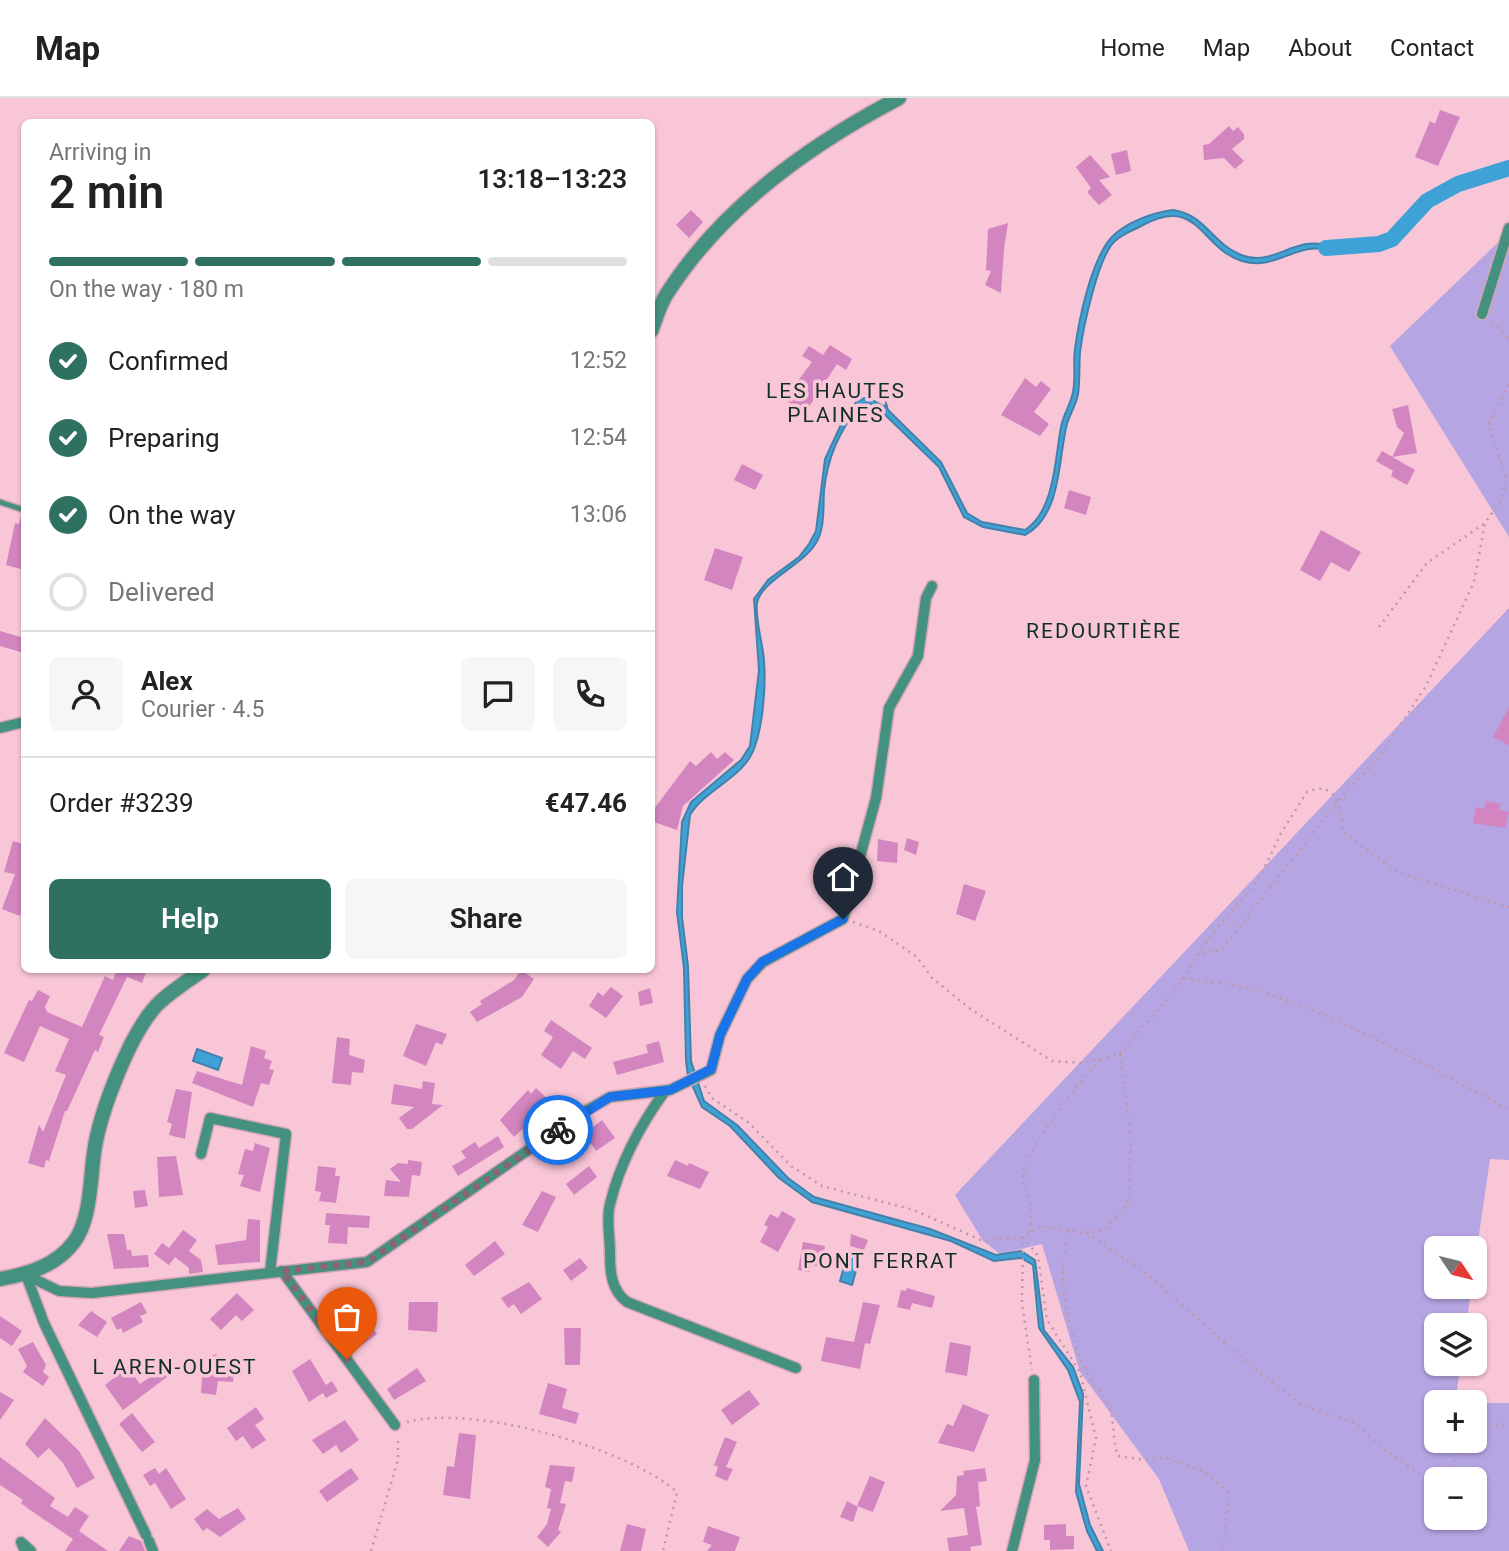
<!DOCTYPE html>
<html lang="en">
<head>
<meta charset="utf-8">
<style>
  body { margin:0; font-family:Roboto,sans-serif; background:#f6f6f6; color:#222; height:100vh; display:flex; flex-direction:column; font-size:26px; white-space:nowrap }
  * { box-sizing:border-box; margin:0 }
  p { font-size:23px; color:#767676 }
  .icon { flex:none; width:38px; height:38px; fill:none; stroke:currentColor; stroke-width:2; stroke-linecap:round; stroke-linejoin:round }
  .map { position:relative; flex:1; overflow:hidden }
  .sheet { position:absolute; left:21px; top:21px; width:634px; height:854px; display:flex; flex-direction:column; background:#fff; border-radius:10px; box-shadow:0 2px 5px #0004 }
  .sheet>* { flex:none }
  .needle { width:46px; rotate:125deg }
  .tools { position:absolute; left:1424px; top:1138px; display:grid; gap:14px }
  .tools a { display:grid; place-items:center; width:63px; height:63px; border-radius:10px; background:#fff; box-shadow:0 2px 5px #0004; font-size:35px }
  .pin { position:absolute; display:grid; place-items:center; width:60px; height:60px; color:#fff; margin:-72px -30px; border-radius:50% 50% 50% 0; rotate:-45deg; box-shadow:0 0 7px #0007 }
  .pin .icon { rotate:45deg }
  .courier { position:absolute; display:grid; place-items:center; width:70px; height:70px; margin:-35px; border:5px solid #1a73e8; border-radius:50%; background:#fff; color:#222; box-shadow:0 2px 9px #0007 }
  .headline em { font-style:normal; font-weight:600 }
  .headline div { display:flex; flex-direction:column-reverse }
  .headline { display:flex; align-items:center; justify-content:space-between; height:119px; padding:0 28px }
  h1 { font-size:46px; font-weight:600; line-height:52px }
  .bar { display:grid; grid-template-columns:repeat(4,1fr); gap:10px 7px; align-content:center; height:84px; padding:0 28px }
  .bar i { height:9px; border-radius:5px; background:#e0e0e0 }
  .bar .active { background:#2e7161 }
  .bar p { grid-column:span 4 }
  .line { display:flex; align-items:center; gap:18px; padding:0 28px; border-top:2px solid #e0e0e0 }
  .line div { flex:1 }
  .round { display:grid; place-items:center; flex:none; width:74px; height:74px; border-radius:10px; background:#f6f6f6 }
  ol { padding:0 28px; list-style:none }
  li { display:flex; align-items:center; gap:21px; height:77px }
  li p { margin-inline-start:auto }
  li .icon { padding:7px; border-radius:50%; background:#2e7161; color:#fff; stroke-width:4 }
  li:last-child { color:#767676 }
  li i { width:38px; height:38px; border:4px solid #e0e0e0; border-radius:50% }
  .action { display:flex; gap:14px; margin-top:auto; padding:14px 28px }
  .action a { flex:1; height:80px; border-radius:10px; background:#2e7161; color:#fff; font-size:28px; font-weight:600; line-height:80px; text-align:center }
  .action a+a { background:#f6f6f6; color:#222 }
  header { display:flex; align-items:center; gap:42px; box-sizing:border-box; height:98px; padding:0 35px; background:#fff; border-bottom:2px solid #e0e0e0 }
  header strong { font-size:33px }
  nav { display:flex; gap:38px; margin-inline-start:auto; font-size:24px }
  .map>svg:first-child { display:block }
  .green { fill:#b5a5e2; fill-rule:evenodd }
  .water { fill:#3ea2d6; stroke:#4480a8; stroke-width:2 }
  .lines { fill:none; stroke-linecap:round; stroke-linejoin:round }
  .canal { stroke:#3ea2d6; stroke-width:16 }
  .building { fill:#d285bf }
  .service-casing { stroke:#d4a5b6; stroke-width:8 }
  .minor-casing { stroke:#d4a5b6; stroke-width:13 }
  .tertiary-casing { stroke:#d4a5b6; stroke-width:17 }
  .path { stroke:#c396a7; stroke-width:2.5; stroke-dasharray:2 5; stroke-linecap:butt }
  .service { stroke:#45917f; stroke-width:5 }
  .minor { stroke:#45917f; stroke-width:10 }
  .tertiary { stroke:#45917f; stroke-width:14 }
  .done { stroke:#8c6473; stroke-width:7; stroke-dasharray:0 12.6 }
  .route { stroke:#1a73e8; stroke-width:9 }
  .labels { text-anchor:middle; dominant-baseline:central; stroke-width:7; stroke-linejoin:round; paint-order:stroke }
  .neighbourhood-label { font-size:21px; letter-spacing:2px; fill:#102f28; stroke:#f9c6d8 }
</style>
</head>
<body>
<header>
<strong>Map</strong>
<nav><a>Home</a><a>Map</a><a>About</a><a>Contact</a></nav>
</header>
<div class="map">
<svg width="1509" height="1453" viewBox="0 0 1509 1453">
  <rect width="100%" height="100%" fill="#f9c6d8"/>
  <g class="green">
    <path d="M1509,134V439L1390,248Z"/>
    <path d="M1509,510V1062L1490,1061L1475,1164V1150H1437V1188H1472L1466,1227H1437V1265H1461L1455,1304H1437V1342H1475V1305H1509V1453H1189L1159,1381L1080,1274L1042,1146L1000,1156L983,1143L955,1097ZM1437,1381H1475V1419H1437Z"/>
  </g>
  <g class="water">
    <path d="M1173,112C1204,116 1213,145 1239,156C1265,168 1283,150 1306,146C1324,143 1342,151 1360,148C1343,158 1327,148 1309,151C1285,155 1268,171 1242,163C1200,150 1199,97 1143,127C1134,132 1122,136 1115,143C1098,158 1083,231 1080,254C1079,268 1080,283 1078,296C1076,307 1070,316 1067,326C1058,359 1062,418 1025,437L983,429L964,419L939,369L877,309L868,305L861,306C840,331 827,361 824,393C823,410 825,430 816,445C803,467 761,483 757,505C755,523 763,545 764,563C766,588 763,625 755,648C745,680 706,690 690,717L682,788V819L688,868L691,963L704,1003L737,1027L788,1080L814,1099L930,1131L996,1157L1021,1153L1035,1162L1044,1232L1073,1269L1083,1296L1079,1386L1090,1427L1103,1453H1097L1087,1433L1076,1394L1080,1304L1068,1272L1039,1230L1033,1167L1021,1160L994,1163L951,1143L812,1104L779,1080L730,1028L702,1009L688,978L686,963L684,870L677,814L682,724L691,704L741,662L750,648L759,572L754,501L768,482L799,459L809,446L816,433L825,361L844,320L857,303L867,299L885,309L886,305L888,312L941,364L967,415L982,424L1025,432C1055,413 1055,359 1061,329C1063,317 1071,306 1073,294C1076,280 1073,265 1075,251C1079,221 1091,163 1111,140C1124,125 1154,114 1173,112Z"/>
    <path d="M197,951L222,960L218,972L193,963Z"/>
    <path d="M847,1158L859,1162L852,1187L840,1183Z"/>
  </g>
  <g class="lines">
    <path class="canal" d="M1326,150L1379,146L1392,141L1427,103L1458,86L1509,70"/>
  </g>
  <g class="building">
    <path d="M1440,12L1460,19L1438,68L1415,59L1430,23L1435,26Z"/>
    <path d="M1229,28L1233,33L1238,29L1244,36V41L1232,51L1244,63L1235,71L1224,60L1204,62L1203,47L1209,46Z"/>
    <path d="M1127,52L1131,73L1116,77L1111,56Z"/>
    <path d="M1090,57L1110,79L1099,82L1112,97L1099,107L1087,94L1091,90L1076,69Z"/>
    <path d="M691,112L703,124L689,140L676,127Z"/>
    <path d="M1008,125L1004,151L1001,195L985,187L991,173L986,172L988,131Z"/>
    <path d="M830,247L852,261L846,272L837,266L805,315L784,301L812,264L802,258L809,248L823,257Z"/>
    <path d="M1025,280L1036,289L1041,283L1051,291L1034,314L1049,326L1040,338L1001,317Z"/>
    <path d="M1408,307L1417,355L1392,359L1404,335L1397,329L1392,311Z"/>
    <path d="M1382,353L1415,372L1407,387L1391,378L1393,373L1376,363Z"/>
    <path d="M742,366L763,377L755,392L734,382Z"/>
    <path d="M1069,392L1091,399L1086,417L1064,410Z"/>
    <path d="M21,417H24V472L6,467L15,425L19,426Z"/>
    <path d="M1321,432L1361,454L1349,474L1331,464L1320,483L1300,472Z"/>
    <path d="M715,450L743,459L732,492L704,482Z"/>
    <path d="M0,533L24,540V555L0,548Z"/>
    <path d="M1509,609V647L1493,639Z"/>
    <path d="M711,654L717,661L725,654L734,662L683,708L677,732L651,723V715L690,663L696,668Z"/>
    <path d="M1486,703L1501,706L1499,712L1509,714L1505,730L1473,725L1476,709L1484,711Z"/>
    <path d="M907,740L919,744L916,757L904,752Z"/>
    <path d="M878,741L898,745L897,765L877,763Z"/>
    <path d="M13,743L24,746V805L20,818L2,811L15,776L4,774Z"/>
    <path d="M964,786L986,793L975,823L956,816Z"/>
    <path d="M110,872H147L142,885L127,879L99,937L104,939L98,954L95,952L67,1013H65L49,1063L46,1062L44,1070L28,1065L39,1027L43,1034L66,977L55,973L69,941L40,928L24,964L4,955L29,902L32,903L38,892L50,898L45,909L47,914L82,929L105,878L113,882L116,874Z"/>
    <path d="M521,872L534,881L522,899L477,924L470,914L482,906L480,903L514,882Z"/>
    <path d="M611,889L623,898L606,920L589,908L598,894L603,898Z"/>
    <path d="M650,890L653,905L640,908L638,894Z"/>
    <path d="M551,922L592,950L585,961L573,953L561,971L541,957L553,939L544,933Z"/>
    <path d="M416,926L447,936L442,947L436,944L426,968L403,958Z"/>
    <path d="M337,939L350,941L349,957L365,962L363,975L352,974L351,987L332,985Z"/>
    <path d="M659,943L664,964L617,977L613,964L648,955L646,947Z"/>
    <path d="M251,948L266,953L264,960L272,963L269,971L274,972L269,987L261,985L253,1009L192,985L197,973L242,987Z"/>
    <path d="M423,983L435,985L432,1006L443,1007L412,1031H407L399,1020L414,1009L391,1006L394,986L422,991Z"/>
    <path d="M536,990L551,1004L514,1039L500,1022L528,992L531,996Z"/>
    <path d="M176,991L192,994L185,1041L169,1037L172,1026L167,1024Z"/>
    <path d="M602,1022L615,1040L596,1053L587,1040L592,1036L589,1032Z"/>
    <path d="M498,1038L504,1049L458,1078L452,1068L466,1060L461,1053L475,1044L479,1050Z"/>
    <path d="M255,1045L270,1050L260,1094L240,1088L244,1077L238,1076L245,1051L253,1053Z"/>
    <path d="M176,1058L183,1097L159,1099L157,1059Z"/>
    <path d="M408,1062L422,1064L420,1078L412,1077L409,1099L384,1098L386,1082L401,1084L390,1071L398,1065L408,1066Z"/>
    <path d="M675,1062L688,1068L689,1065L709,1074L700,1091L667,1078Z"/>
    <path d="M318,1068L336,1070L335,1078H340L336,1105L319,1103L321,1094L315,1093Z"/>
    <path d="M589,1068L597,1079L574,1097L566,1086Z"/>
    <path d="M145,1092L148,1108L135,1110L133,1093Z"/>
    <path d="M542,1093L556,1099L538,1134L522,1127Z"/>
    <path d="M782,1113L796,1121L778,1154L760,1144L768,1129L764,1127L770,1116L778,1120Z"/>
    <path d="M326,1115L370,1118L369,1130L348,1129L347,1146L328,1145L330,1127H325Z"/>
    <path d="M248,1121L260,1122V1164L218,1167L215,1147L246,1142Z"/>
    <path d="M183,1132L197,1142L189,1153L201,1162L203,1174L189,1176V1170L175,1159L169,1167L154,1156L162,1145L169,1150Z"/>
    <path d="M107,1136H124L127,1152H131L132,1158L148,1157L149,1169L114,1171Z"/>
    <path d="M851,1136L868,1142L864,1152L850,1148Z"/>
    <path d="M495,1143L505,1156L474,1178L465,1167Z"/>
    <path d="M803,1144L825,1148L820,1169L811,1167L809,1174L798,1172Z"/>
    <path d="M580,1160L588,1170L571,1183L563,1172Z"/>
    <path d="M529,1184L542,1201L521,1216L514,1206L508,1210L501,1200Z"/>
    <path d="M907,1190L935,1198L932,1210L912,1205L910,1212L897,1209L901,1192L906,1193Z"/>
    <path d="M237,1195L254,1212L242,1223L236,1217L221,1232L210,1221Z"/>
    <path d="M141,1204L147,1215L140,1218L143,1224L123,1235L121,1230L117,1232L111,1220Z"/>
    <path d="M409,1204H438L437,1234L408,1232Z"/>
    <path d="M863,1204L880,1207L870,1246L865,1245L860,1271L821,1263L826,1239L854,1244Z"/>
    <path d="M91,1213L107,1224L97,1239L78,1227Z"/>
    <path d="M361,1213L377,1236L354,1253L345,1241L358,1232L350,1221Z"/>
    <path d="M0,1218L22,1233L12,1248L0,1240Z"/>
    <path d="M564,1230H581L580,1267H565Z"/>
    <path d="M33,1244L46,1267L43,1274L49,1279L43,1288L23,1274L27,1268L18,1251Z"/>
    <path d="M950,1244L971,1248L967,1278L945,1274Z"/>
    <path d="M216,1256L222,1270L234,1271L233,1284L218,1283L216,1297L201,1295L203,1262Z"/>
    <path d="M310,1261L326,1287L332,1283L338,1293L326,1300L323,1295L309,1304L292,1273Z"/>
    <path d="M125,1266L140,1286L169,1266L175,1273L123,1312L105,1287L118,1277L116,1273Z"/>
    <path d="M417,1270L426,1283L394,1302L387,1291Z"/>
    <path d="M548,1285L567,1291L562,1310L579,1315L576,1326L539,1316Z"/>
    <path d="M749,1292L760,1306L732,1327L721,1312Z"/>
    <path d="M0,1294L14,1302L0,1322Z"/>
    <path d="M963,1306L989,1317L974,1354L938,1345L947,1326L953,1328Z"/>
    <path d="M256,1309L264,1321L255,1327L266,1342L252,1351L243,1338L236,1343L227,1330Z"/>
    <path d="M132,1315L155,1344L142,1354L119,1326Z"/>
    <path d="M45,1320L79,1353L95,1380L77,1390L63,1365L49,1350L38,1360L25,1346Z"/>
    <path d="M345,1322L359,1342L341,1355L336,1347L323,1356L312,1342Z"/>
    <path d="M459,1335L476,1337L470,1401L443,1397L447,1368L454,1369Z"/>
    <path d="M725,1339L737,1344L726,1369L733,1371L727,1383L715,1378L718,1369L714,1367Z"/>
    <path d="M0,1359L55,1400L50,1408L68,1419L75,1409L89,1418L79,1433L108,1453H65L73,1441L30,1412L21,1405L23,1402L0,1387Z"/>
    <path d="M550,1367L575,1369L572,1384L565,1383L560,1405L566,1406L558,1432L561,1434L548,1449L537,1439L547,1426L551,1411L547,1410L551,1391L545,1389Z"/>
    <path d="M155,1370L159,1376L166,1370L186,1401L171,1411L155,1385L150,1388L143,1377Z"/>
    <path d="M351,1370L359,1381L327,1404L319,1393Z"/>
    <path d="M985,1370L987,1383L978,1384L980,1408L976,1409L982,1447L970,1449L971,1453H949L947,1440L968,1437L964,1410L940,1413L956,1397L957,1378L964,1377L963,1373Z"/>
    <path d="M870,1378L885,1384L873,1414L857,1408Z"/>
    <path d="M847,1403L858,1409L853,1424L840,1419Z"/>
    <path d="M238,1410L246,1421L220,1439L207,1430L203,1433L194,1421L207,1411L219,1421Z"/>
    <path d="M627,1426L646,1431L641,1453H620Z"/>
    <path d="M1066,1426V1438H1074V1451L1050,1452V1442H1044V1427Z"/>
    <path d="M708,1428L740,1439L735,1453H707L712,1447L703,1444Z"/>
    <path d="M129,1438L141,1443L145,1453H119Z"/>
  </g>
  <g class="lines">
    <g class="service-casing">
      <path id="service" d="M0,404L24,412"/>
    </g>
    <g class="minor-casing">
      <g id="minor">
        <path d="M1482,216L1509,130"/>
        <path d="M0,630L24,624"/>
        <path d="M665,993C641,1026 620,1065 610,1106C606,1120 610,1139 610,1155C610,1174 611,1192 627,1204L796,1270"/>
        <path d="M201,1056L210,1020L286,1036L270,1174"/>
        <path d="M282,1173L395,1327"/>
        <path d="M26,1177L59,1193L92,1195L367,1164L577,1018L610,999L670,992L711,972L720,937L747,881L763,864L843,821L876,700L889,610L918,558L926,500L932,488"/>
        <path d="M26,1177L44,1225L146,1437"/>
        <path d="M149,1443L153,1453"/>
        <path d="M25,1453L21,1444L31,1453"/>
        <path d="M1012,1453L1035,1362L1034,1282"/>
      </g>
    </g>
    <g class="tertiary-casing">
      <g id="tertiary">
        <path d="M651,233C656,221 660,205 668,194C722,110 811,46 899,0"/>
        <path d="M0,1181C28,1176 56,1168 74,1144C91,1121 90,1082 94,1055C99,1016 131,931 160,904C173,892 189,882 203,872"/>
      </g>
    </g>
    <g class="path">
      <path d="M1492,224L1509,241"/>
      <path d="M1379,529L1427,465L1485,425L1501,403L1507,381L1488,327L1509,286"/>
      <path d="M853,824L879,833L917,859L932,880L969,910L1052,963L1083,965L1120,956"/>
      <path d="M1202,855L1221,852L1339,702L1379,659L1426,588L1474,484L1485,425"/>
      <path d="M1184,880C1208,885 1235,885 1258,893C1347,920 1427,968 1509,1012"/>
      <path d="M1120,956L1131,1042L1128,1105L1106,1131L1087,1135L1148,1177L1256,1272L1303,1308L1355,1325L1381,1349L1434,1386L1437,1384"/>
      <path d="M1120,956L1175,892L1212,836L1260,779L1281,735L1307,694C1339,681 1341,713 1343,734L1397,774L1509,809"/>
      <path d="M705,988L712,1000L749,1025L791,1068L822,1088L914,1112L983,1143L1023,1139L1041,1128L1087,1135"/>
      <path d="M1069,1132C1055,1176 1068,1244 1092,1283C1096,1291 1104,1297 1108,1305C1115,1321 1112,1342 1118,1358L1145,1362L1165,1360L1206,1374L1229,1395L1223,1453"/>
      <path d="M1030,1134C1031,1124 1032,1112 1030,1102C1028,1094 1022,1084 1023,1076C1028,1049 1081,980 1102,961"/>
      <path d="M1023,1139L1038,1158L1047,1222L1080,1274L1096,1340L1086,1388L1111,1453"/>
      <path d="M1023,1139L1022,1206L1032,1272"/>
      <path d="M407,1324C473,1306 625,1349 677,1394L663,1453"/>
      <path d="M1475,1327L1509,1326"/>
      <path d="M1443,1381L1452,1370L1462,1342"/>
      <path d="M371,1453L398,1362V1338"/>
    </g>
    <use href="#service" class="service"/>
    <use href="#minor" class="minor"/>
    <use href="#tertiary" class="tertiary"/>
  </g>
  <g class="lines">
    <path class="done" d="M347,1261L282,1173L367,1164L558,1032"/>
    <path class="route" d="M558,1032L610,999L670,992L711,971L720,937L747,881L762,864L843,821"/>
  </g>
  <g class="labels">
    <g class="neighbourhood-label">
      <text x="836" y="293">LES HAUTES<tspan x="836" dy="24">PLAINES</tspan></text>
      <text x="1104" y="533">REDOURTIÈRE</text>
      <text x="881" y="1163">PONT FERRAT</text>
      <text x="175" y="1269">L AREN-OUEST</text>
    </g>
  </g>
</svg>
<div class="tools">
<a><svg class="needle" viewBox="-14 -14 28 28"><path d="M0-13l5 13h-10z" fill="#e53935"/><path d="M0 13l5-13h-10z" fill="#767676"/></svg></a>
<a><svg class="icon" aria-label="layers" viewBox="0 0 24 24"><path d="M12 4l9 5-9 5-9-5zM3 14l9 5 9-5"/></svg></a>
<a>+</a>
<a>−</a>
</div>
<div class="pin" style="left:347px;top:1261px;background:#ea580c"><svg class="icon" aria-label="bag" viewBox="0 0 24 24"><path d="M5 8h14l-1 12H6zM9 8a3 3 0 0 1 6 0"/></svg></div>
<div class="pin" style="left:843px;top:821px;background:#1f2937"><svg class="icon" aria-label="home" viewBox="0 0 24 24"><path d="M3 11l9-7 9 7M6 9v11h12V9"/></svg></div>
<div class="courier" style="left:558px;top:1032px"><svg class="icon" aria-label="bike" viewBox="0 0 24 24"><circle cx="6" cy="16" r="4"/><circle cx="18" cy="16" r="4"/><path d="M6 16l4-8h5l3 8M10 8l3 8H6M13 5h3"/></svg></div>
<section class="sheet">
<div class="headline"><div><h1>2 min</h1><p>Arriving in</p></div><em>13:18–13:23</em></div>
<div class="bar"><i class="active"></i><i class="active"></i><i class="active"></i><i></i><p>On the way · 180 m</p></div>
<ol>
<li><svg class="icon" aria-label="check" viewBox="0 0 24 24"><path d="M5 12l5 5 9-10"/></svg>Confirmed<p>12:52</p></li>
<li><svg class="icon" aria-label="check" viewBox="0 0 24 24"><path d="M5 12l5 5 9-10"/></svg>Preparing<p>12:54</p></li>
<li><svg class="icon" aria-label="check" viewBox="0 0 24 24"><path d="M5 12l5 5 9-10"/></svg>On the way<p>13:06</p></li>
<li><i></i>Delivered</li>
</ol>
<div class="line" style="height:126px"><a class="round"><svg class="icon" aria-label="person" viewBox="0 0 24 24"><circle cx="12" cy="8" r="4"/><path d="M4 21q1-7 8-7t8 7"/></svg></a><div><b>Alex</b><p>Courier · 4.5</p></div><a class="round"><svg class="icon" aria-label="chat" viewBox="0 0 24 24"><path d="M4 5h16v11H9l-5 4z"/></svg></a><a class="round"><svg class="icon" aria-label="phone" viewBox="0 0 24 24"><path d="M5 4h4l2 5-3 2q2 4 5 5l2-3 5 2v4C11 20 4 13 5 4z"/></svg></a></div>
<div class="line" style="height:91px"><div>Order #3239</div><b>€47.46</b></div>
<div class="action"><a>Help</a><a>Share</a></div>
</section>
</div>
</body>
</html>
